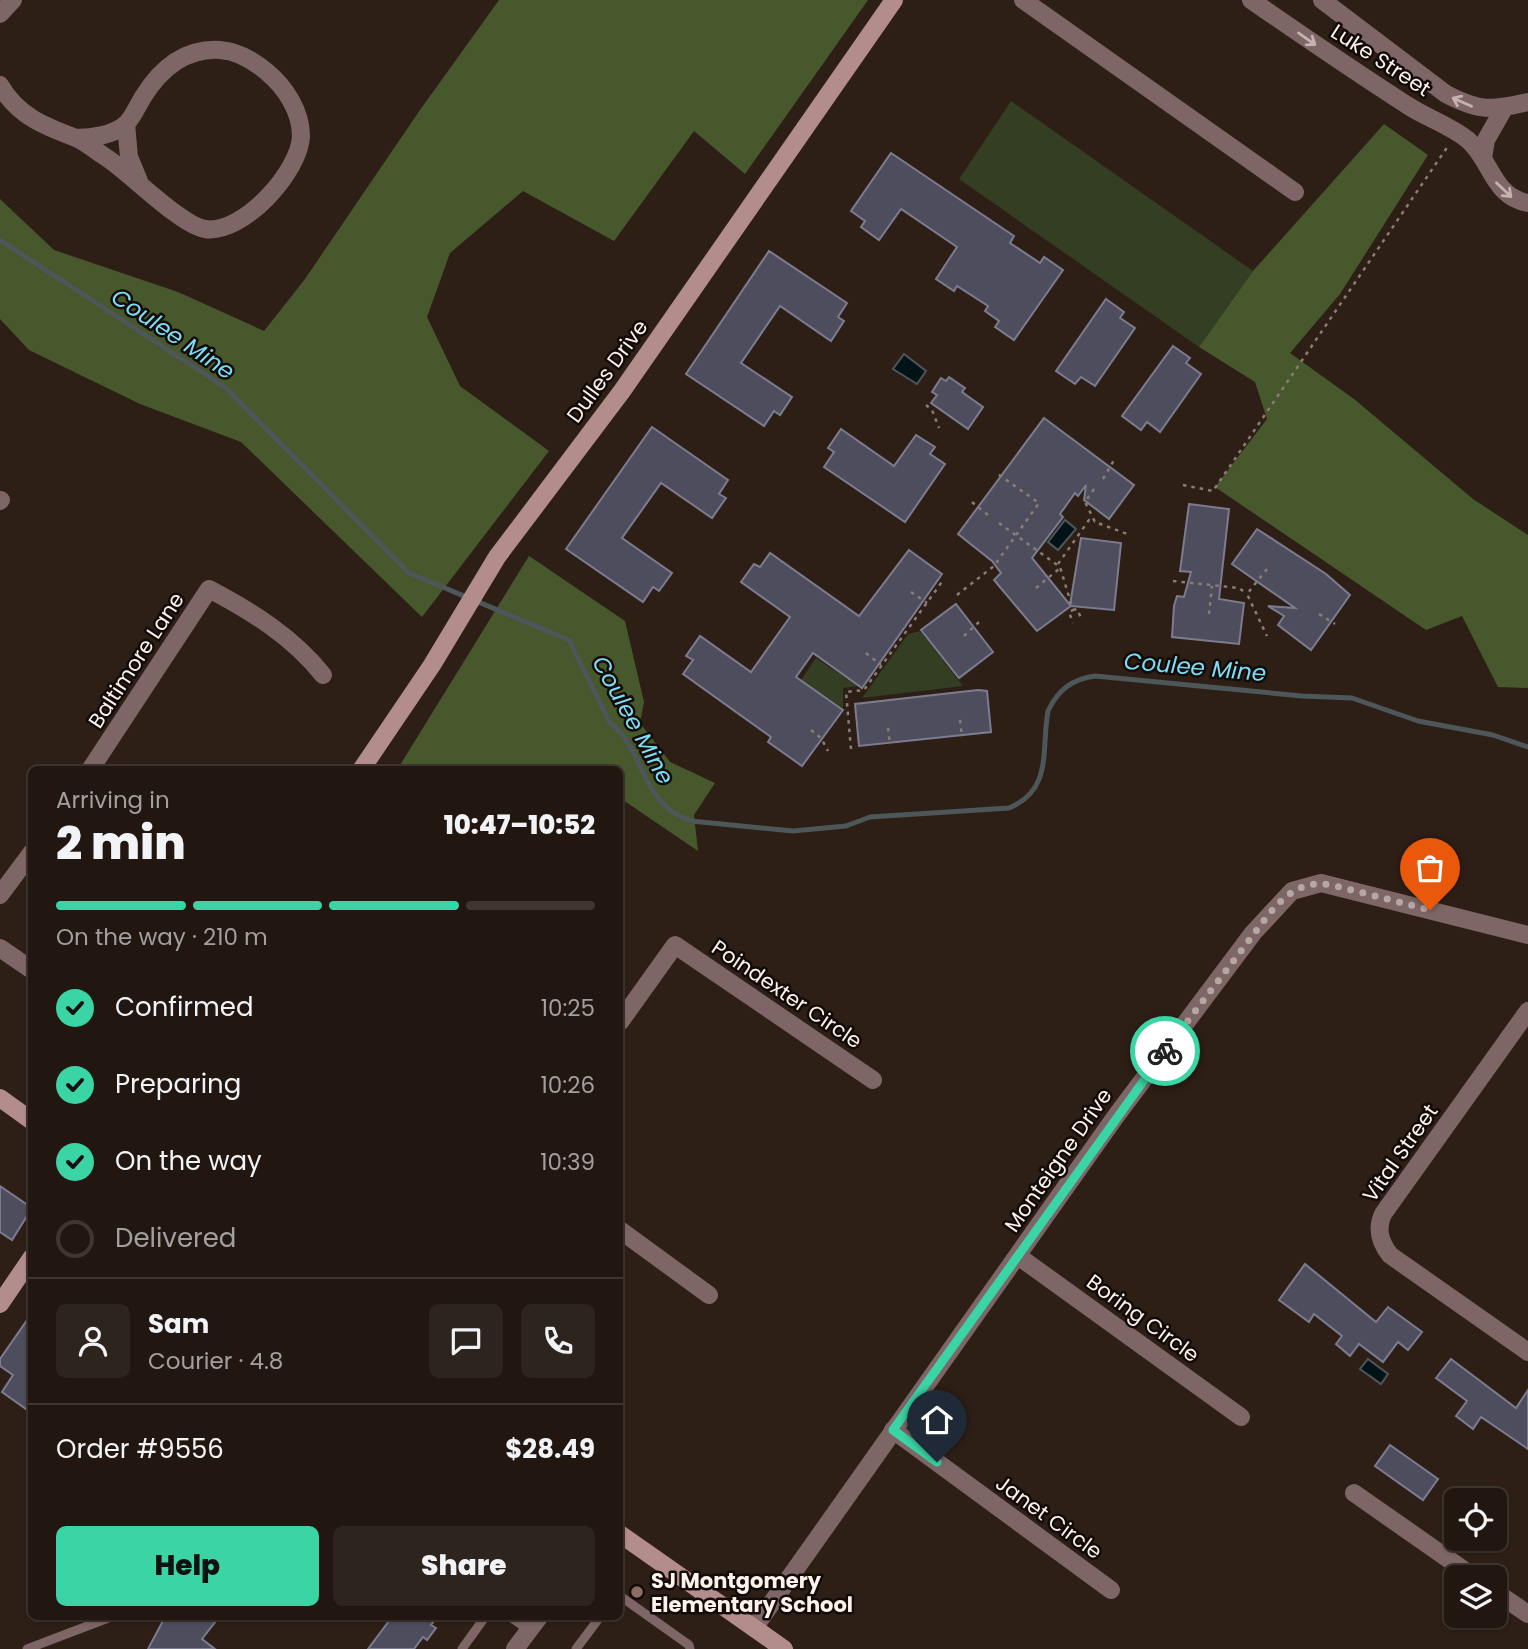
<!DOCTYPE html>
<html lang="en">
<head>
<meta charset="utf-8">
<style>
  body { margin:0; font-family:Poppins,sans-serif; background:#2e241e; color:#f1f3f6; height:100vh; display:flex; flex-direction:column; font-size:26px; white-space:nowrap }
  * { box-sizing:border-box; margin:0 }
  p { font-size:23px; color:#a29f9f }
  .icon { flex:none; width:38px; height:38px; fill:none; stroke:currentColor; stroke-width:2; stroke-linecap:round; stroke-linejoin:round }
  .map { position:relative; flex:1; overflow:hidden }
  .sheet { position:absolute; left:28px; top:766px; width:595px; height:854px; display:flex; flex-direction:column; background:#221710; border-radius:10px; box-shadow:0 2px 5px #0004,0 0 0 2px #3f3630 }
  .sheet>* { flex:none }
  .tools { position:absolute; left:1444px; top:1488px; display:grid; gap:14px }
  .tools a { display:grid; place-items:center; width:63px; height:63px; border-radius:10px; background:#221710; box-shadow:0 2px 5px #0004,0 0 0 2px #3f3630; font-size:35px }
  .pin { position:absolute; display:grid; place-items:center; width:60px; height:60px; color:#fff; margin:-72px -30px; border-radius:50% 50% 50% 0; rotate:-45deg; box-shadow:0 0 7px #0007 }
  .pin .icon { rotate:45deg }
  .courier { position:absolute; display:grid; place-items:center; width:70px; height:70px; margin:-35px; border:5px solid #3bd4a4; border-radius:50%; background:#fff; color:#222; box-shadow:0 2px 9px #0007 }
  .headline em { font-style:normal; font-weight:800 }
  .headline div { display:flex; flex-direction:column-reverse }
  .headline { display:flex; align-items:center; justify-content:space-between; height:119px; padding:0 28px }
  h1 { font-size:46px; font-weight:800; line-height:52px }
  .bar { display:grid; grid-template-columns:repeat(4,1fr); gap:10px 7px; align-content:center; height:84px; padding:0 28px }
  .bar i { height:9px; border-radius:5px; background:#3f3630 }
  .bar .active { background:#3bd4a4 }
  .bar p { grid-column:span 4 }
  .line { display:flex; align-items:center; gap:18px; padding:0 28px; border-top:2px solid #3f3630 }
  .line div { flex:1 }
  .round { display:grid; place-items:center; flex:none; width:74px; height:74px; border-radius:10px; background:#2e241e }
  ol { padding:0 28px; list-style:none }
  li { display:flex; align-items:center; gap:21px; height:77px }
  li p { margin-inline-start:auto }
  li .icon { padding:7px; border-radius:50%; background:#3bd4a4; color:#111; stroke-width:4 }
  li:last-child { color:#a29f9f }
  li i { width:38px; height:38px; border:4px solid #3f3630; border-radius:50% }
  .button { display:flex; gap:14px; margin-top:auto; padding:14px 28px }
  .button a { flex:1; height:80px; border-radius:10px; background:#3bd4a4; color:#111; font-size:28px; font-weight:800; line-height:80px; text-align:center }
  .button a+a { background:#2e241e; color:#f1f3f6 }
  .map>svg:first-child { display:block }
  .green { fill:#333e22 }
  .forest { fill:#47582c }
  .water { fill:#021318; stroke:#4d5658; stroke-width:2 }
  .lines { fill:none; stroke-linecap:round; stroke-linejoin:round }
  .stream { stroke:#4d5658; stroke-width:5 }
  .building { fill:#4d4d5e; stroke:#7c7c90; stroke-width:2 }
  .path { stroke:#8a7d75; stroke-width:2.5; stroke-dasharray:3.5 5; stroke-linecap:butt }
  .lane { stroke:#7f6666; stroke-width:9 }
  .street { stroke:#7f6666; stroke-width:18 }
  .secondary { stroke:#b38c8c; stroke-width:18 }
  .oneway { stroke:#c4b3b0 }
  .done { stroke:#b5a8a1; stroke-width:7; stroke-dasharray:0 12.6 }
  .route { stroke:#3bd4a4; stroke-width:9 }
  .education-dot { fill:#8d6e63; stroke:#120b07; stroke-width:2.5 }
  .labels { text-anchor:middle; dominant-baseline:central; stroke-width:5; stroke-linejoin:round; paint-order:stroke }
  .street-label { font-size:21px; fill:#fdf2ec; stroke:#120b07 }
  .poi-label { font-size:21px; font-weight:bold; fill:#fdf2ec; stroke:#120b07; text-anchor:start }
  .water-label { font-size:23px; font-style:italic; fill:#7bddf9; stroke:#120b07 }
</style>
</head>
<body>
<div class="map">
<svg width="1528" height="1649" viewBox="0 0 1528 1649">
  <rect width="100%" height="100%" fill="#2e1f16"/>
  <g class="green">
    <path d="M1011,101L1253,271L1199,347L959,179Z"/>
    <path d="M920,631L963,686L862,698L908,634Z"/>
    <path d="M816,658L857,686L843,688V708L801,680Z"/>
  </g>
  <g class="forest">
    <path d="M499,0H868L745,174L694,131L614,241L523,191L450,253L427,317L460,386L549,451L422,617L241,442L140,404L29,350L0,319V199L54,250L178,292L264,331L305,279L420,110Z"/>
    <path d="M1384,124L1428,155L1340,294L1290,353L1354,399L1473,499L1528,535V688L1498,687L1462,616L1426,630L1215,487L1267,419L1255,382L1199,347L1253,271Z"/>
    <path d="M529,556L625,621L644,702L640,723L670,762L715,783L694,815L698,851L620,798V770H397Z"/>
  </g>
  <g class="water">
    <path d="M904,354L926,371L917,384L893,369Z"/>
    <path d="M1065,520L1076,529L1058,550L1048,542Z"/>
    <path d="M1368,1359L1388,1374L1381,1384L1360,1369Z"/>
  </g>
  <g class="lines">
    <path class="stream" d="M0,240L226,388L409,573L569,640L610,723C647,752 639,804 691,821L793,831L846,826L870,817L1009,808C1053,790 1041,750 1048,711C1058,690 1072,679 1095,676L1302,696L1352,698L1418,721L1493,735L1528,747"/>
  </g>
  <g class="building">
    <path d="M891,153L1014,236L1010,243L1040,263L1044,257L1063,270L1014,340L995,327L999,321L985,311L988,306L957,286L954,291L936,279L957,247L901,209L879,240L861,227L865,221L851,211Z"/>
    <path d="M769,251L847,303L838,317L844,321L831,341L780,306L741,363L792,397L780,415L774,411L764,426L686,374Z"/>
    <path d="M1106,299L1124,312L1120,318L1135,328L1095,386L1081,377L1075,384L1056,371Z"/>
    <path d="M1173,346L1190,358L1186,363L1201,374L1160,432L1147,422L1141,430L1122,416Z"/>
    <path d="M949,377L965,388L962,392L983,407L968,429L931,403L937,395L932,392L941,378L946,381Z"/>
    <path d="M1044,418L1134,485L1109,519L1084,500L1086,485L1078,496L1075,493L1060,514L1063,517L1032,558L1070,605L1081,538L1121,543L1114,610L1071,606L1037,631L994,580L1001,573L992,561L958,534Z"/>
    <path d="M652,427L728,480L719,494L726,498L712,518L661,483L622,538L672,573L659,591L653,587L643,602L566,549Z"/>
    <path d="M841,429L894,466L916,435L935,447L930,454L945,464L905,522L824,467L834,452L828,448Z"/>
    <path d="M1189,504L1229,509L1219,599L1244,603L1239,644L1172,637L1174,606L1177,596L1184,597L1191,572L1180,571Z"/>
    <path d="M1257,529L1326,574L1350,595L1311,650L1278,625L1284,616L1268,606L1295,608L1232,564Z"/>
    <path d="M909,550L942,574L862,688L813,653L796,677L843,710L802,766L768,742L771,737L683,674L693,660L686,656L700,636L751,672L790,617L741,582L754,564L760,567L770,553L859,616Z"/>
    <path d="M956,604L993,652L959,678L921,630Z"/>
    <path d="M978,690L987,691L991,732L859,746L855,704Z"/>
    <path d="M0,1186L32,1208L12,1240L0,1232Z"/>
    <path d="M1305,1264L1376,1322L1388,1307L1422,1332L1408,1350L1398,1342L1383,1362L1359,1344L1350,1356L1336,1344L1342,1336L1314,1314L1309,1322L1279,1300Z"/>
    <path d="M32,1313V1401L26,1409L2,1392L13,1375L0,1366V1359Z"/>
    <path d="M1451,1359L1516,1408L1528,1390V1449L1481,1417L1473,1429L1456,1416L1467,1401L1436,1378Z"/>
    <path d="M1390,1445L1438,1479L1423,1500L1375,1466Z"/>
    <path d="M165,1617H219L202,1639L215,1649H148Z"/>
    <path d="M392,1617H437L431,1625L436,1628L427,1640L423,1637L414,1649H368Z"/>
  </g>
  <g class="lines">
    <g class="path">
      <path d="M926,405L932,410L939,428"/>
      <path d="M1103,479L1114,460"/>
      <path d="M1183,485L1213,491L1448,146"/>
      <path d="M1094,489L1085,502L1095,522L1130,535"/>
      <path d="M972,502L989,516"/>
      <path d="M999,523L1060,567L1073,610L1069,612L1073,623"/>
      <path d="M1058,564L1089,520L1095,522"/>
      <path d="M1267,569L1247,594L1267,636"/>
      <path d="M1173,581L1239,588L1247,594"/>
      <path d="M1036,588L1060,568"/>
      <path d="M911,592L927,603"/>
      <path d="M957,595L994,566L1039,503L995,472"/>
      <path d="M1073,610L1077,609L1082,620"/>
      <path d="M1209,614L1212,586"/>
      <path d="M1319,614L1335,624"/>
      <path d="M964,636L979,622"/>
      <path d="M866,653L881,665"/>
      <path d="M960,720L962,737"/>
      <path d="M888,728L890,745"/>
      <path d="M811,730L821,738L828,751"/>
      <path d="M851,749L846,692L864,690L944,579"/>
    </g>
    <g class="lane">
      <path d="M620,1596L689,1645L690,1649"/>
      <path d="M510,1617L529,1630"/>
      <path d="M27,1649L111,1617"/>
      <path d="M462,1649L485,1617"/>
      <path d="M576,1649L600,1617"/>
    </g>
    <g class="street">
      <path d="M1023,0L1295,192"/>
      <path d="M1251,0C1303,36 1354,71 1407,105C1426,118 1450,125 1468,140C1492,161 1492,196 1528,203"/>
      <path d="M1322,0L1446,94C1480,112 1492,110 1528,102"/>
      <path d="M0,14L13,0"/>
      <path d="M0,85C18,116 44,126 76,138C86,142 97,152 107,158C131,174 182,226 205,229C243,235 300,171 301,136C301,111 285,87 267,72C254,61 237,51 220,50C185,48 161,68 143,97C138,105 133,117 126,124C114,135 92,138 76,138"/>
      <path d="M126,124L129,157L139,181"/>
      <path d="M1483,158L1486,140L1503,110"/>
      <path d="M0,501L1,500"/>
      <path d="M90,770L209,589C251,611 293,637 323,675"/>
      <path d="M0,895L32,852"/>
      <path d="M0,948L32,970"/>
      <path d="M1528,1011L1383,1214C1376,1229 1380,1242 1390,1255L1528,1352"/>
      <path d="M620,1022L675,945L873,1080"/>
      <path d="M620,1230L709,1295"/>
      <path d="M1018,1256L1241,1417"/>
      <path d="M893,1430L1111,1590"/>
      <path d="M1354,1493L1474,1577"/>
      <path d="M1494,1591L1528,1614"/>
      <path d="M754,1628L1116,1116L1253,933L1292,891L1321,883L1528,935"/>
      <path d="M515,1649L539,1617"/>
    </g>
    <g class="secondary">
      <path d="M361,770L432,665L497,557L622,391L894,0"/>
      <path d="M0,1098L32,1121"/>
      <path d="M0,1304L32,1257"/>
      <path d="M620,1534L784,1649"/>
    </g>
  </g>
  <defs><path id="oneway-shaft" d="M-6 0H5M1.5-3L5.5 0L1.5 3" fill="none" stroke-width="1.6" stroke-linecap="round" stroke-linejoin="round" transform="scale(1.75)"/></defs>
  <g class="oneway">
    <use href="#oneway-shaft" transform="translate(1307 39) rotate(35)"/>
    <use href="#oneway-shaft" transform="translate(1462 102) rotate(-156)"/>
    <use href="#oneway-shaft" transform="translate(1504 190) rotate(44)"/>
  </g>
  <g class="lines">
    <path class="done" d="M1165,1051L1269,914C1287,893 1303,880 1332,885L1430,910"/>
    <path class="route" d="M937,1462L893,1430L1165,1051"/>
  </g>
  <circle class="education-dot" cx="637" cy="1592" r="7"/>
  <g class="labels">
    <g class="street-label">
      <text transform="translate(1381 60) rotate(33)">Luke Street</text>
      <text transform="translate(607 371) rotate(-54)">Dulles Drive</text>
      <text transform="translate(136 660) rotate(-57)">Baltimore Lane</text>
      <text transform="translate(787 994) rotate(34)">Poindexter Circle</text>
      <text transform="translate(1400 1153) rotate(-55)">Vital Street</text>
      <text transform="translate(1058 1160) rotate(-55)">Monteigne Drive</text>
      <text transform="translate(1143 1318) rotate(36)">Boring Circle</text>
      <text transform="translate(1049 1517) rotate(36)">Janet Circle</text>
    </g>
    <g class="poi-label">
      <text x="651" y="1580">SJ Montgomery<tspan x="651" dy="24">Elementary School</tspan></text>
    </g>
    <g class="water-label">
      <text transform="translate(173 334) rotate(34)">Coulee Mine</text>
      <text transform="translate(1195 667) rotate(5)">Coulee Mine</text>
      <text transform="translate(633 720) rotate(61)">Coulee Mine</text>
    </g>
  </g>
</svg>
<div class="tools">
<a><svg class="icon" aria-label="locate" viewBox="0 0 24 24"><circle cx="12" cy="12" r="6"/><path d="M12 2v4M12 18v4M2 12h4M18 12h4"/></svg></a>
<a><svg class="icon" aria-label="layers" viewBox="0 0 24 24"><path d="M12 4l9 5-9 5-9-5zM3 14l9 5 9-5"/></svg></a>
</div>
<div class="pin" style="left:1430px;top:910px;background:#ea580c"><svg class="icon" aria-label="bag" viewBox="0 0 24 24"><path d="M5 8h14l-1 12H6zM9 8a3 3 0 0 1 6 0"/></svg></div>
<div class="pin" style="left:937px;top:1462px;background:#1f2937"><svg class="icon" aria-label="home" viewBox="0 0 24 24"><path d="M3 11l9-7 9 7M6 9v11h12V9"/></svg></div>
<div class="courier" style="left:1165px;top:1051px"><svg class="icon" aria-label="bike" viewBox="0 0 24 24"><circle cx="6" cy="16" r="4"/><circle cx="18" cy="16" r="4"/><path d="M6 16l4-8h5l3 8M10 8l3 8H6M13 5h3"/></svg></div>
<section class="sheet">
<div class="headline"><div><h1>2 min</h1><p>Arriving in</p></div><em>10:47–10:52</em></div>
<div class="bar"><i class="active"></i><i class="active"></i><i class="active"></i><i></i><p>On the way · 210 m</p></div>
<ol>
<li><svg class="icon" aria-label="check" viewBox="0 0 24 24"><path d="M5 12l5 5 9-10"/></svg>Confirmed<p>10:25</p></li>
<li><svg class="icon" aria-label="check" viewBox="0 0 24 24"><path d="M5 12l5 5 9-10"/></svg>Preparing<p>10:26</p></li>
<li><svg class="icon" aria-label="check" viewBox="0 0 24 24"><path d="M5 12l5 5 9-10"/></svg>On the way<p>10:39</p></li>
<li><i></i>Delivered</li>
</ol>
<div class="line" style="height:126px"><a class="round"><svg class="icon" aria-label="person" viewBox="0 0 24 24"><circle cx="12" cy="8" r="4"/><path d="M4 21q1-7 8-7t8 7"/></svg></a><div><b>Sam</b><p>Courier · 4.8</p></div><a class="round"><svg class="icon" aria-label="chat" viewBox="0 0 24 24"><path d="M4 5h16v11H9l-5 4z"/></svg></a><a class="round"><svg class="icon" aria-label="phone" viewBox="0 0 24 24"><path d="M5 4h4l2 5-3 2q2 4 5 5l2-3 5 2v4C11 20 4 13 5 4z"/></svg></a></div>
<div class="line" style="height:91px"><div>Order #9556</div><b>$28.49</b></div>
<div class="button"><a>Help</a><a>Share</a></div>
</section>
</div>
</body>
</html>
